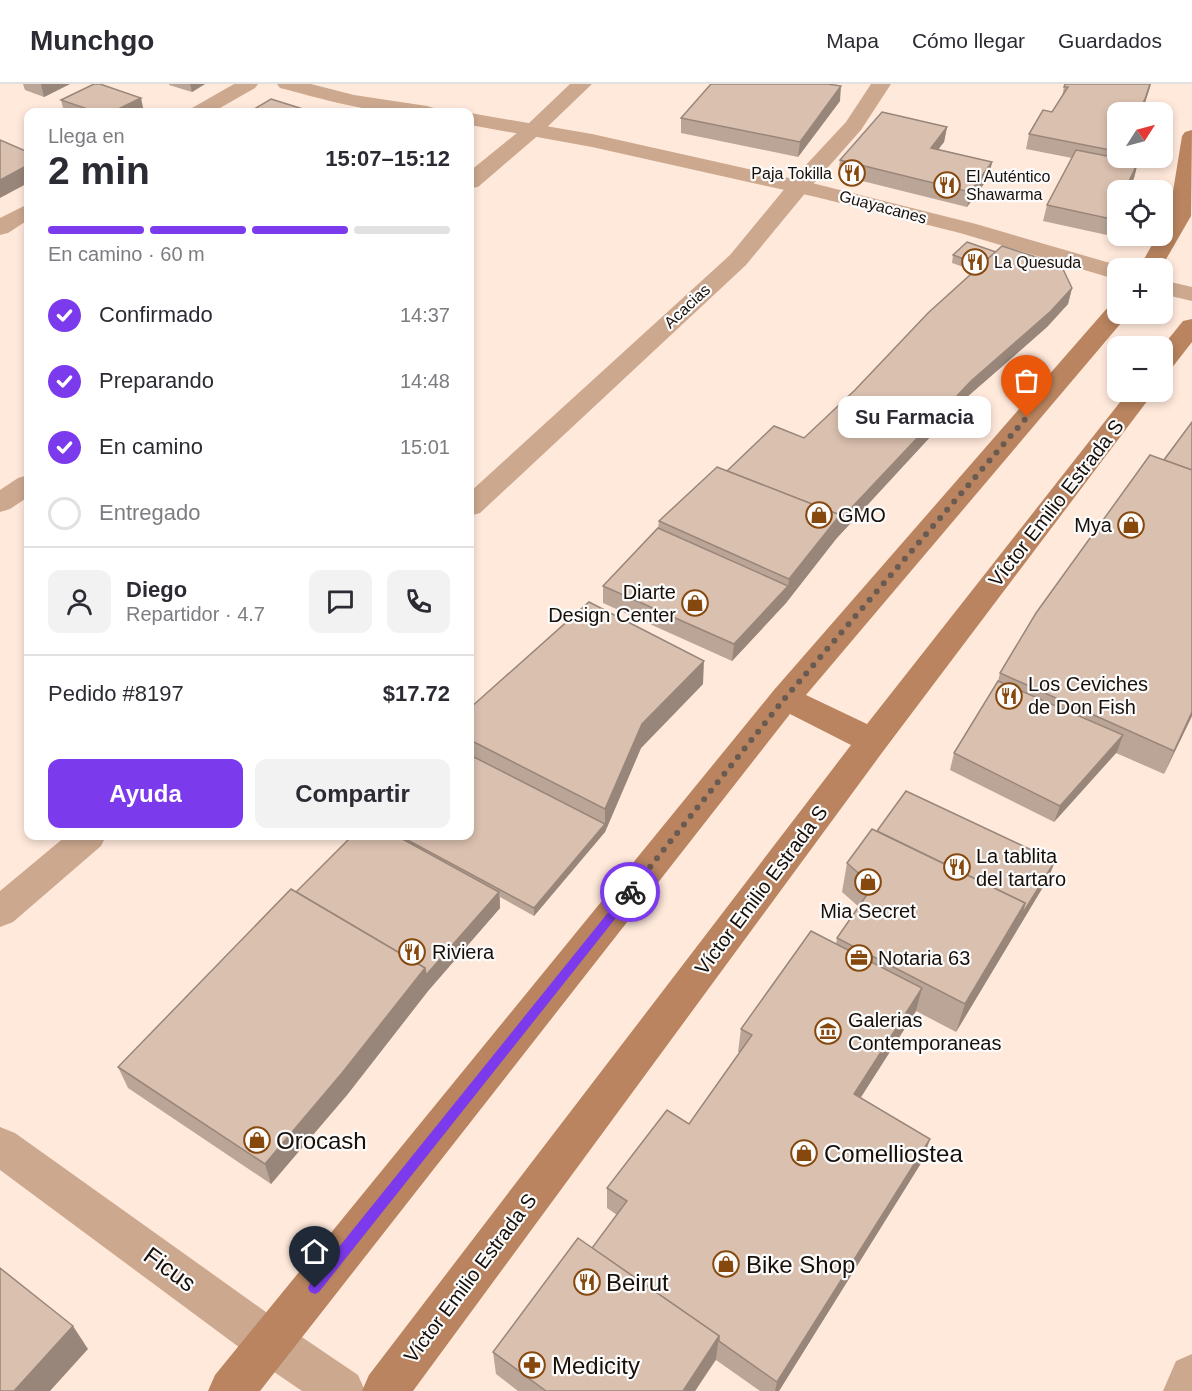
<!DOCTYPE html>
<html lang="es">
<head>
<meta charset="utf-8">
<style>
  body { margin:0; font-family:Arial,sans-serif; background:#f2f2f3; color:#2b2b33; height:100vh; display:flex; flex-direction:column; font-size:22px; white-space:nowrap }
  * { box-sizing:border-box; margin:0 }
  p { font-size:20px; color:#7c7c81 }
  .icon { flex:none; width:33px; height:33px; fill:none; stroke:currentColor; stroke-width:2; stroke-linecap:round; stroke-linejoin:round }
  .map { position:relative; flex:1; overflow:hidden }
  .details { position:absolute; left:24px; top:24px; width:450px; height:732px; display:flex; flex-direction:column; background:#fff; border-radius:12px; box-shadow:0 3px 9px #0003 }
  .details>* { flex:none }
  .needle { width:39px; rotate:54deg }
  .buttons { position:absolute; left:1107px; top:18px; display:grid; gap:12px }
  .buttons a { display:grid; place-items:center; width:66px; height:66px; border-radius:12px; background:#fff; box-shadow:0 3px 9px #0003; font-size:30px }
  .pin { position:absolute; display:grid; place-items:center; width:51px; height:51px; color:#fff; margin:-62px -26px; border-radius:50% 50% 50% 0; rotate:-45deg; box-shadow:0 0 6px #0007 }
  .pin .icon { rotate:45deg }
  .courier { position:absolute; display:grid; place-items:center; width:60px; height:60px; margin:-30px; border:4px solid #7c3aed; border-radius:50%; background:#fff; color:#222; box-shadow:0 2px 8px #0007 }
  .bubble { position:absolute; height:42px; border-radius:12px; background:#fff; box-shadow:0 3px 9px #0003; font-size:20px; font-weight:800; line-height:42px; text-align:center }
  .headline em { font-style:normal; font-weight:800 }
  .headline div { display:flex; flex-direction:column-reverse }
  .headline { display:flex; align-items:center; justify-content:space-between; height:102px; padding:0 24px }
  h1 { font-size:39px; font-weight:800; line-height:45px }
  .bar { display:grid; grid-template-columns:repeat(4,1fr); gap:9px 6px; align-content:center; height:72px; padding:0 24px }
  .bar i { height:8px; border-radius:4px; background:#e1e1e2 }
  .bar .active { background:#7c3aed }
  .bar p { grid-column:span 4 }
  .line { display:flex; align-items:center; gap:15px; padding:0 24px; border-top:2px solid #e1e1e2 }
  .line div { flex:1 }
  .round { display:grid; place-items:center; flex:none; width:63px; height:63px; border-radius:12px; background:#f2f2f3 }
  ol { padding:0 24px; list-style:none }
  li { display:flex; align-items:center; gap:18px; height:66px }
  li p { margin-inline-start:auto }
  li .icon { padding:6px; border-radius:50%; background:#7c3aed; color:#fff; stroke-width:4 }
  li:last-child { color:#7c7c81 }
  li i { width:33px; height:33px; border:3px solid #e1e1e2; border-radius:50% }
  .cta { display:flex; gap:12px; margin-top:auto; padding:12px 24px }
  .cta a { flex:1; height:69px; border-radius:12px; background:#7c3aed; color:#fff; font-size:24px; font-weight:800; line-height:69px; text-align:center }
  .cta a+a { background:#f2f2f3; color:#2b2b33 }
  header { display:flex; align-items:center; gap:36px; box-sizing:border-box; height:84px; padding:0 30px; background:#fff; border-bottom:2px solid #e1e1e2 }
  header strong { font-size:28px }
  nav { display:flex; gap:33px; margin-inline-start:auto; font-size:21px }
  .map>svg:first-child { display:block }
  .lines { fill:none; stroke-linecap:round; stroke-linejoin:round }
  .minor { fill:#cca88f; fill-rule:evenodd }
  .tertiary { fill:#cca88f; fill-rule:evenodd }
  .secondary { fill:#b9845f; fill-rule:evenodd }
  .wall { fill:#bba596 }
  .shaded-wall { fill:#99867a }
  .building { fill:#dac0af; stroke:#99867a; stroke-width:1.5 }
  .route { fill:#7c3aed }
  .done { stroke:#695b52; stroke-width:6; stroke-dasharray:0 10.8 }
  .labels { text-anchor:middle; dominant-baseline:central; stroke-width:4.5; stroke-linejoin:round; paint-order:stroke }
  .far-poi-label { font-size:16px; fill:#180f09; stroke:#fbfbfb; text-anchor:start }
  .far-street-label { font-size:16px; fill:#180f09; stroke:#fbfbfb }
  .street-label { font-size:20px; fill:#180f09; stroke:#fbfbfb }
  .poi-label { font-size:20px; fill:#180f09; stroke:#fbfbfb; text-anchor:start }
  .near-poi-label { font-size:24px; fill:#180f09; stroke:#fbfbfb; text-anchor:start }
  .near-street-label { font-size:24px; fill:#180f09; stroke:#fbfbfb }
</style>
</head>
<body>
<header>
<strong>Munchgo</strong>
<nav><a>Mapa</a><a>Cómo llegar</a><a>Guardados</a></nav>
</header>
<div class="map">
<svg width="1192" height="1307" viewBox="0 0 1192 1307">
  <rect width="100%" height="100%" fill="#ffe9db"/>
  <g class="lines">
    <g class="minor">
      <path d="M570,0H592L542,48L478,103L470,104V87L528,40Z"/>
      <path d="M871,0H891L861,46L807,107L746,181L480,429L470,432V408L730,171L791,97L846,38Z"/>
      <path d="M28,391V413L10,425L0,428V406L18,394Z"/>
      <path d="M66,752H106L101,762L13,838L0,843V807Z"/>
      <path d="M0,1043L15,1049L287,1243L358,1291L365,1307H302L255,1275L0,1086Z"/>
      <path d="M1192,1270V1307H1163L1176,1277Z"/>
    </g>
    <g class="tertiary">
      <path d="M234,0H258L255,4L213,28H189L192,24Z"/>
      <path d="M277,0H311L354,11L427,22L434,24L437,28C384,34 331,17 280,4Z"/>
      <path d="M470,29L592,50L816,100L976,140L1127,184H1118V196L960,149L816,113L592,63L470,41Z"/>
      <path d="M28,120V136L8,149L0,151V134Z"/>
      <path d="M1162,196L1192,203V217L1162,210Z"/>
    </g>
    <g class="secondary">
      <path d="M1192,46L1191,132L1161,184H1139L1157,152H1162V143L1169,132L1182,52L1185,48Z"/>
      <path d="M1118,220V230H1128L1127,232L806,611L867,640L1128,308H1154L884,666L413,1307H362L369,1291L851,661L790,630L260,1307H208L215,1291L774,606L1109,222Z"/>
      <path d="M1192,235V258L1171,285L1162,288V263L1183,237Z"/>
    </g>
  </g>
  <g class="wall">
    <path d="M23,0H70L44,13L25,6Z"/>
    <path d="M169,0H205L192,8L169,1Z"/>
    <path d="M1151,0L1142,28H1118L1116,74L1138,78L1134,94L1128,106H1118V129L1107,151L1043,137L1047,121L1072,74L1026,65L1029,50L1052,28L1062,13L1064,3Z"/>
    <path d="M61,16L144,28H64Z"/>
    <path d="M840,17L798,73L681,49V34Z"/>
    <path d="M947,43L944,58L938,65L992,78L989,93L967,123L838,91L840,76Z"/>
    <path d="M953,171L1072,204L1068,220L1047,243L967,313L836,455L786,519L732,577L603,519V502L658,444L659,437L727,387L804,354L855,306L975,187L952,179Z"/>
    <path d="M1192,338V632L1164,690L1116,669L1054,738L950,686L954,669L998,597L1000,589Z"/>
    <path d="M703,600L641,664L605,748L534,832L500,813V824L428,907L347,1011L271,1100L128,1004L118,983L296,808L352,752H470V624Z"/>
    <path d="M877,747L1049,793L956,948L916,927L860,1014L923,1076L779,1307H760L716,1276L695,1307H518L496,1290L493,1268L592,1164L617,1131L607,1124V1104L689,1040L740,968H738L741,945L836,860L837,854L859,823L842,808L847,779Z"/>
  </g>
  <g class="shaded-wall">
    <path d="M41,0H70L44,13Z"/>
    <path d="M190,0H205L192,8Z"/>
    <path d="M1151,0L1142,28H1138Z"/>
    <path d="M841,2L840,17L798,73L800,58Z"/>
    <path d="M141,14L144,28H112Z"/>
    <path d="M947,43L944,58L928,79L931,64Z"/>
    <path d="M1118,64V72L1111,83L1115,67Z"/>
    <path d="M992,78L989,93L967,123L970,108Z"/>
    <path d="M1138,78L1134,94L1128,106H1125Z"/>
    <path d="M28,81V99L0,114V96Z"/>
    <path d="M1118,122V129L1107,151L1111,135Z"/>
    <path d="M1072,204L1068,220L1047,243L967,313L836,455L786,519L732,577L734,560L788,502L789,495L840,431L971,297Z"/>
    <path d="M704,577L703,600L641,664L605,748L534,832V824L605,740V725L642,640Z"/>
    <path d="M1192,628V632L1164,690L1174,667Z"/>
    <path d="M1123,651L1117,668L1054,738L1060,722Z"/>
    <path d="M1055,777L1049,793L1016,848L1021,832Z"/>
    <path d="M499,808L500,824L428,907L347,1011L271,1100L265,1080L425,884Z"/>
    <path d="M1025,819L1016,848L956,948L965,920Z"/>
    <path d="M922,904L916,927L849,1032L854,1010Z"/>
    <path d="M930,1055L923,1076L779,1307H775L777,1298Z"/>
    <path d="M73,1242L88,1265L50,1307H14Z"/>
    <path d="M719,1252L716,1275L695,1307H683Z"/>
  </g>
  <g class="building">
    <path d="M94,0H100L141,14L112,28H96L61,16Z"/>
    <path d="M711,0H828L841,2L800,58L681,34Z"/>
    <path d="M1065,0H1150L1145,15L1138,28H1118V64L1115,67L1029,50L1043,26L1052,28L1068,3H1064Z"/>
    <path d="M271,15L306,26L302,28H249Z"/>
    <path d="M882,28L947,43L931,64L992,78L970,108L840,76Z"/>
    <path d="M0,56L28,68V81L0,96Z"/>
    <path d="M1076,66L1138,78L1125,106H1118V122L1111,135L1047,121Z"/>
    <path d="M967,158L996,168L981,181L953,171Z"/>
    <path d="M1002,162L1061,181L1072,204L1051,227L971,297L838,438L840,431L727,387L774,342L804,354L855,306L928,229Z"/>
    <path d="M1192,338V386L1164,376Z"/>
    <path d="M1150,371L1192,386V628L1174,667L1000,589L1036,529Z"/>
    <path d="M717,383L840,431L789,495L659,437Z"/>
    <path d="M658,444L788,502L734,560L603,502Z"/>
    <path d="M589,518L704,577L642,640L605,725L470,656V624Z"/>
    <path d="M998,597L1123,651L1060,722L954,669Z"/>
    <path d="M470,671L605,740L534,824L400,752H470Z"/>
    <path d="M906,707L1055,777L1021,832L1025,819L877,747Z"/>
    <path d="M872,745L1025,819L965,920L837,854L873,802L847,779Z"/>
    <path d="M352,752H397L499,808L426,891L425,884L296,808Z"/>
    <path d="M291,805L425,884L342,989L265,1080L118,983Z"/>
    <path d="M811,847L922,904L854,1010L930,1055L777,1298L719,1257V1252L592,1164L627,1117L607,1104L667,1026L689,1040L752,951L741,945Z"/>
    <path d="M578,1154L719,1252L683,1307H546L493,1268Z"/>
    <path d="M0,1184L73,1242L14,1307H0Z"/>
  </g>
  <path class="route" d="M630,804L636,808L634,811L319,1208L315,1210L310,1208L308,1204L310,1199L627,805Z"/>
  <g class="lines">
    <path class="done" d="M630,808L785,614L1027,333"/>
  </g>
  <defs>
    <g id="restaurant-ring" transform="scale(1.35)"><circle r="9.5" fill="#fbfbfb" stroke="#87480e" stroke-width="1.5"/><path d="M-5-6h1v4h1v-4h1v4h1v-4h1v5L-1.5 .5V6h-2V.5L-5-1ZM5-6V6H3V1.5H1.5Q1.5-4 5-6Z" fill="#87480e"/></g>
    <g id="shop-ring" transform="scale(1.35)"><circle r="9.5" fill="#fbfbfb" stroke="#87480e" stroke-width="1.5"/><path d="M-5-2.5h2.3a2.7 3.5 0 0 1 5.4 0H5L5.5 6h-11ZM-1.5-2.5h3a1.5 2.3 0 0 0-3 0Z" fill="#87480e"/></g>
    <g id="office-ring" transform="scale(1.35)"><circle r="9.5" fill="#fbfbfb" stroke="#87480e" stroke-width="1.5"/><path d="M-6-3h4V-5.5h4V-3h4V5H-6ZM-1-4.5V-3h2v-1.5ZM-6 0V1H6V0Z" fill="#87480e"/></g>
    <g id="museum-ring" transform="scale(1.35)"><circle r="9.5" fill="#fbfbfb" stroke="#87480e" stroke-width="1.5"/><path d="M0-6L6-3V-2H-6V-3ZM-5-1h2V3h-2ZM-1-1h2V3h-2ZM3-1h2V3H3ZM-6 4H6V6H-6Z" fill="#87480e"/></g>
    <g id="pharmacy-ring" transform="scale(1.35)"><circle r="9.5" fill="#fbfbfb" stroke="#87480e" stroke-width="1.5"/><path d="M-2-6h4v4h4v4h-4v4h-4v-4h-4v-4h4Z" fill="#87480e"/></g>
  </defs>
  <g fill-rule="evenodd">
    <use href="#restaurant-ring" x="852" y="89"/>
    <use href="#restaurant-ring" x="947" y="101"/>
    <use href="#restaurant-ring" x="975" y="178"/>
    <use href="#shop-ring" x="819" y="431"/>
    <use href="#shop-ring" x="1131" y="441"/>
    <use href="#shop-ring" x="695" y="519"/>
    <use href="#restaurant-ring" x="1009" y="612"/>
    <use href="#restaurant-ring" x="957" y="783"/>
    <use href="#shop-ring" x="868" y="798"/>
    <use href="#restaurant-ring" x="412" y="868"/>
    <use href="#office-ring" x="859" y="874"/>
    <use href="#museum-ring" x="828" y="947"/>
    <use href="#shop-ring" x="257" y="1056"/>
    <use href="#shop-ring" x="804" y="1069"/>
    <use href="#shop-ring" x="726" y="1180"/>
    <use href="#restaurant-ring" x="587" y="1198"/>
    <use href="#pharmacy-ring" x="532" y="1281"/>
  </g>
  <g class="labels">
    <g class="far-poi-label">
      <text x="832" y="89" text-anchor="end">Paja Tokilla</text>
      <text x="966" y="92">El Auténtico<tspan x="966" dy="18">Shawarma</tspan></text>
      <text x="994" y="178">La Quesuda</text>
    </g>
    <g class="far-street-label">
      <text transform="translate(883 123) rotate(15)">Guayacanes</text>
      <text transform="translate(687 222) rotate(-43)">Acacias</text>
    </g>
    <g class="street-label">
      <text transform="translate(1056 419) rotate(-52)">Víctor Emilio Estrada S</text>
      <text transform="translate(761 806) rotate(-53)">Víctor Emilio Estrada S</text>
      <text transform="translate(470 1194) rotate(-53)">Víctor Emilio Estrada S</text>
    </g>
    <g class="poi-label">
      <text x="838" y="431">GMO</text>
      <text x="1112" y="441" text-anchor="end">Mya</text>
      <text x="676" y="508" text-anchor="end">Diarte<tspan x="676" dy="23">Design Center</tspan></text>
      <text x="1028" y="600">Los Ceviches<tspan x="1028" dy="23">de Don Fish</tspan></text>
      <text x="976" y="772">La tablita<tspan x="976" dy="23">del tartaro</tspan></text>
      <text x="868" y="827" text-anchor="middle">Mia Secret</text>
      <text x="432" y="868">Riviera</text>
      <text x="878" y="874">Notaria 63</text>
      <text x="848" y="936">Galerias<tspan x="848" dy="23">Contemporaneas</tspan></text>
    </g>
    <g class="near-poi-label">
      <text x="276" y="1056">Orocash</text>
      <text x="824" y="1069">Comelliostea</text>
      <text x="746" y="1180">Bike Shop</text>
      <text x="606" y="1198">Beirut</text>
      <text x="552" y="1281">Medicity</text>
    </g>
    <g class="near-street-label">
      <text transform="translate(170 1185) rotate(36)">Ficus</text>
    </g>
  </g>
</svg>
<div class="buttons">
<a><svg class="needle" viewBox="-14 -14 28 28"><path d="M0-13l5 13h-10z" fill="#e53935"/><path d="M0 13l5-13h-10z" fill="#7c7c81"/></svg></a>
<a><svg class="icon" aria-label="locate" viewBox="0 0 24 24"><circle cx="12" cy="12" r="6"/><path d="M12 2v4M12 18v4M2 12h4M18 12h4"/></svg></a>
<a>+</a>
<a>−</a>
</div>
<div class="pin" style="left:1027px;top:333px;background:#ea580c"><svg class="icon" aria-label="bag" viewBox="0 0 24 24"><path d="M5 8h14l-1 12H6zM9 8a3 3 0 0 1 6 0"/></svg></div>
<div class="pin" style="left:315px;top:1204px;background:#1f2937"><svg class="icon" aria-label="home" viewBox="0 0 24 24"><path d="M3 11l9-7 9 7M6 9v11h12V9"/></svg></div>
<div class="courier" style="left:630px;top:808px"><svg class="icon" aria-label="bike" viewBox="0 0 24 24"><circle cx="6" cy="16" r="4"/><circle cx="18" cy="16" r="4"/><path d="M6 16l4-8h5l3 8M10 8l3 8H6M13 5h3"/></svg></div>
<div class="bubble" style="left:838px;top:312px;width:153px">Su Farmacia</div>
<section class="details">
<div class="headline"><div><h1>2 min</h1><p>Llega en</p></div><em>15:07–15:12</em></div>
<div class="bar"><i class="active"></i><i class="active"></i><i class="active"></i><i></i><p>En camino · 60 m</p></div>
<ol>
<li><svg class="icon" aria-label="check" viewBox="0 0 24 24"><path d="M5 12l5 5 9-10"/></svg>Confirmado<p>14:37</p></li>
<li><svg class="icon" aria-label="check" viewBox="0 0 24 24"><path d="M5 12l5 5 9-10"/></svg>Preparando<p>14:48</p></li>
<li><svg class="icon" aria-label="check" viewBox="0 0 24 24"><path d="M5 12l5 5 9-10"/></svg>En camino<p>15:01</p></li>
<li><i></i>Entregado</li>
</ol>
<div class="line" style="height:108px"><a class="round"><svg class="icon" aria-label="person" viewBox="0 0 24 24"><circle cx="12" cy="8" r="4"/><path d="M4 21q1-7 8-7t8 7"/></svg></a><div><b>Diego</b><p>Repartidor · 4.7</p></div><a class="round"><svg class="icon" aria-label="chat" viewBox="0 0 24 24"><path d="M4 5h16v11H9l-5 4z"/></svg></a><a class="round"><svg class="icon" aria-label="phone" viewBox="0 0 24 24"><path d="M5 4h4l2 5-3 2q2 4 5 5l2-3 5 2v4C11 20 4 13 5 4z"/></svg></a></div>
<div class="line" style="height:78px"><div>Pedido #8197</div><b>$17.72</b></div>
<div class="cta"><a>Ayuda</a><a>Compartir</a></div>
</section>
</div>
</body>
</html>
